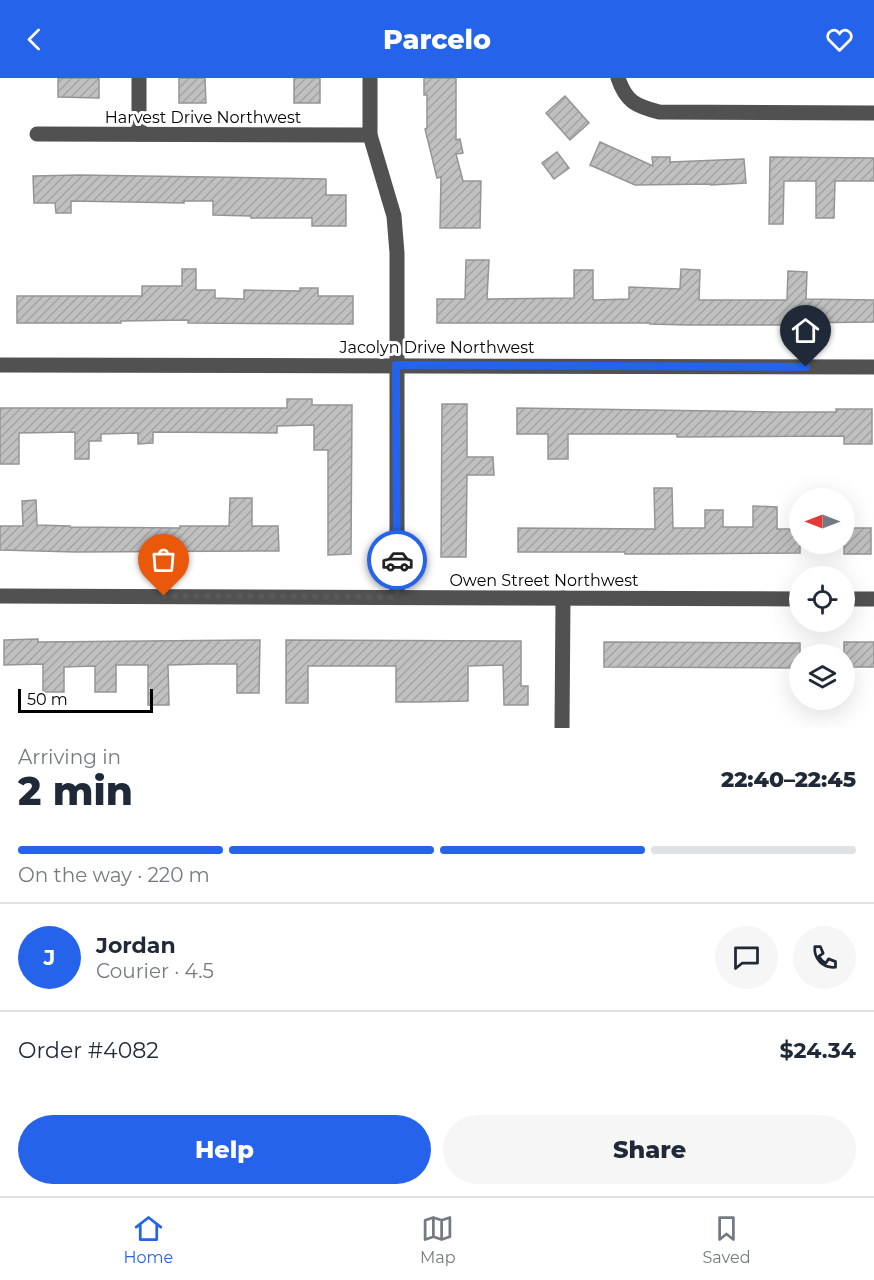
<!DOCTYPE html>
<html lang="en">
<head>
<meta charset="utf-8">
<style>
  body { margin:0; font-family:Montserrat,sans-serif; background:#f6f6f7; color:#1f2937; height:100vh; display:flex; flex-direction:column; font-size:22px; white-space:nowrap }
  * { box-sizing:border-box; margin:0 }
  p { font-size:20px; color:#747a83 }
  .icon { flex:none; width:33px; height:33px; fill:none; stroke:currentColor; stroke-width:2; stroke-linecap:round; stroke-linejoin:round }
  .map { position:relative; height:650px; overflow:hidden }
  .panel { display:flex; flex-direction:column; background:#fff; flex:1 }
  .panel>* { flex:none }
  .needle { width:39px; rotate:270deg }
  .controls { position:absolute; left:789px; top:410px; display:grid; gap:12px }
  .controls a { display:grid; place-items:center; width:66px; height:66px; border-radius:50%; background:#fff; box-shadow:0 6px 24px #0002; font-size:30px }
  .scale { position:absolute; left:18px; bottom:15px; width:135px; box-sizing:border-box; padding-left:6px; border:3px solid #000; border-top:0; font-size:16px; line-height:21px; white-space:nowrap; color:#000; -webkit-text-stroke:4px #fff; paint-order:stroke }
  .pin { position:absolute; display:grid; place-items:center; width:51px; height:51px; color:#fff; margin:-62px -26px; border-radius:50% 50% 50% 0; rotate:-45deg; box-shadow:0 0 6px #0007 }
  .pin .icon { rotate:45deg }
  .courier { position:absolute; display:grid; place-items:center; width:60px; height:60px; margin:-30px; border:4px solid #2563eb; border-radius:50%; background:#fff; color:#222; box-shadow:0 2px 8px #0007 }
  .summary em { font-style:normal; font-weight:800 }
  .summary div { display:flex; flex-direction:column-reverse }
  .summary { display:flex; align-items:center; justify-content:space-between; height:102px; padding:0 18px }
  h1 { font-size:39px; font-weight:800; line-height:45px }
  .bar { display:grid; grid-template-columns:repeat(4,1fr); gap:9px 6px; align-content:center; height:72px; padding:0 18px }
  .bar i { height:8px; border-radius:4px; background:#e0e1e3 }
  .bar .current { background:#2563eb }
  .bar p { grid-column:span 4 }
  .line { display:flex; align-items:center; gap:15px; padding:0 18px; border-top:2px solid #e0e1e3 }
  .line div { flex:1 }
  .round { display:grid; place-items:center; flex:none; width:63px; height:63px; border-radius:32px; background:#f6f6f7 }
  .button { display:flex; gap:12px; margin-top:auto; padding:12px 18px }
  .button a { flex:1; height:69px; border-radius:36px; background:#2563eb; color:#fff; font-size:24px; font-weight:800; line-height:69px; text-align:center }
  .button a+a { background:#f6f6f7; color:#1f2937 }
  header { display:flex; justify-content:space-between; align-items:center; height:78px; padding:0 18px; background:#2563eb; color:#fff; font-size:27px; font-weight:800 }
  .menu { display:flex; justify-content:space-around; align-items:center; height:84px; border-top:2px solid #e0e1e3; background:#fff; font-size:16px; color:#747a83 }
  .menu a { display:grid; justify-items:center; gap:3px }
  .menu .current { color:#2563eb }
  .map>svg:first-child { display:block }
  .building { fill:url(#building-hatch); stroke:#959595; stroke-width:1.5 }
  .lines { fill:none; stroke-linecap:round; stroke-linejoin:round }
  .minor { stroke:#515151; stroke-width:15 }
  .done { stroke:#595959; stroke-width:6; stroke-dasharray:0 10.8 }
  .route { stroke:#2563eb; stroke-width:8 }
  .labels { text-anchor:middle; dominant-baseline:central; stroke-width:6; stroke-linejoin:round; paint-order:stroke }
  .street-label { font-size:16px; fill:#000; stroke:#fff }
</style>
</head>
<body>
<header><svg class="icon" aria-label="back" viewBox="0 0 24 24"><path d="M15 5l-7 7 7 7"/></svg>Parcelo<svg class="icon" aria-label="heart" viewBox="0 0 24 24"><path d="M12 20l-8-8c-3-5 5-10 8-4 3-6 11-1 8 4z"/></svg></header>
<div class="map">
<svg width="874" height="650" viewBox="0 0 874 650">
  <defs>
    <pattern id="building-hatch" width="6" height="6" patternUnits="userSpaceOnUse" patternTransform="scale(1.5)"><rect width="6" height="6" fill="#c0c0c0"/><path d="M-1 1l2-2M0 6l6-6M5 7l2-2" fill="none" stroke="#a3a3a3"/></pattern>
  </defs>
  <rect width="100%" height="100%" fill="#fff"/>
  <g class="building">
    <path d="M58,0H99V20L58,19Z"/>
    <path d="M179,0H205L206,25H179Z"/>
    <rect x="294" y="0" width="26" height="25"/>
    <path d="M424,0H456V62L460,61L463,75L456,76L463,103H481L480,150H440L441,99L437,100L425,51L427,50V17H424Z"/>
    <path d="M565,18L589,45L570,62L546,35Z"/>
    <path d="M600,64L653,88L652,79H670V84L744,81L746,105L711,107V106L635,107L590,87Z"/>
    <path d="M557,74L569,90L554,101L542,85Z"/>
    <path d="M770,79L874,80V103H835L834,140H816V103H784L783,146H769Z"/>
    <path d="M80,97L326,101V117H346V148H312V140H251V138L213,137V123H184V125L71,123V135H56L55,125H34L33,98Z"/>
    <path d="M466,182H489L487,221L574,220V192H593V222L629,221V209L680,211L681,191L700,192L699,222H787L788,193L807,194L806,221L874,222V244L791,245V247H687L650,246V245H437V221H465Z"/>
    <path d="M182,191H196V212H215V220L244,221V212L300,213V210H318V218H353V246L188,245V242L121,243V245H17V218H142V208H182Z"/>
    <path d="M287,321H312V327H352L351,476L328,477V372H314V347L277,348V355L153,354V365L138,366V355L101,356V363H89V381H75V354L19,355V386H0V330H287Z"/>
    <path d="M442,326H467V379H493L494,397H467L466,479H441Z"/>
    <path d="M517,330L775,334H836V331H872V366H844V358L677,359V356H568V381H548V356H517Z"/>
    <path d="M654,410H672L673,450H705V432H723V449H753V428L777,429V451H800V475L661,476H625V474H518V450L655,451Z"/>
    <path d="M230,420H252V448H278L279,473L76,474L0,472V448H23L22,423L36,422L37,447L70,448V449L180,450V448H229Z"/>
    <rect x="844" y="450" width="27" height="26"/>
    <path d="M38,561V564L260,562L259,615H237V586H208L168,587L169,627H148V587H116V614H95V588L64,589V614H43V586L4,587V562Z"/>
    <path d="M286,562L521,563V608H528V627H504L503,587L468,588V623L418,624H396V588H308V625H286Z"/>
    <path d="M604,564L800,565V590L604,589Z"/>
    <rect x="844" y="564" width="30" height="25"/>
  </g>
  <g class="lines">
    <g class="minor">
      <path d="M370,0V57L394,138L397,175V519"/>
      <path d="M618,0C626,24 636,28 659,34L874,35"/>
      <path d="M37,56L370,57"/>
      <path d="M139,56V0"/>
      <path d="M0,287L874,289"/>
      <path d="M0,518L800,521"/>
      <path d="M844,521H874"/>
      <path d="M562,650L563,520"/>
    </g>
  </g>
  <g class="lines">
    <path class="done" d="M164,518L397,519V482"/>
    <path class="route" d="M397,482L396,287L806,289"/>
  </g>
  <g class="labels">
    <g class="street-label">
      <text x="203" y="39">Harvest Drive Northwest</text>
      <text x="437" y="269">Jacolyn Drive Northwest</text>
      <text x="544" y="502">Owen Street Northwest</text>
    </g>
  </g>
</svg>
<div class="controls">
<a><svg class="needle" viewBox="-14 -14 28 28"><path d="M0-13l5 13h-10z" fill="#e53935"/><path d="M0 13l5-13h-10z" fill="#747a83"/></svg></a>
<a><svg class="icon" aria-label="locate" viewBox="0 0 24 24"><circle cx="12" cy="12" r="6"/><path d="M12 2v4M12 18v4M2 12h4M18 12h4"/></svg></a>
<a><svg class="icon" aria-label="layers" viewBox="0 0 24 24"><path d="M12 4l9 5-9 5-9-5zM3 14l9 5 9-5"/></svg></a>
</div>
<div class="scale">50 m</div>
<div class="pin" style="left:164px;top:518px;background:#ea580c"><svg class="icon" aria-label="bag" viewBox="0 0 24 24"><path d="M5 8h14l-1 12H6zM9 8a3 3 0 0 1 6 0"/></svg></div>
<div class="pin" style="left:806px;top:289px;background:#1f2937"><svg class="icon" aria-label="home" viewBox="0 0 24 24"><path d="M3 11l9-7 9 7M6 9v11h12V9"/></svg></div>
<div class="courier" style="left:397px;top:482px"><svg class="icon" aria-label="car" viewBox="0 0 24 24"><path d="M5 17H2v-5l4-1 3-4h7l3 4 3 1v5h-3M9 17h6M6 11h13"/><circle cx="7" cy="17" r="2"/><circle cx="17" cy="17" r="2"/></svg></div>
</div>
<section class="panel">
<div class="summary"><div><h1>2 min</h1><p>Arriving in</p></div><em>22:40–22:45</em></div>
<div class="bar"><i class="current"></i><i class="current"></i><i class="current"></i><i></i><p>On the way · 220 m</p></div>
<div class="line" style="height:108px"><b class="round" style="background:#2563eb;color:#fff">J</b><div><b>Jordan</b><p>Courier · 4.5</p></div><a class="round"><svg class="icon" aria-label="chat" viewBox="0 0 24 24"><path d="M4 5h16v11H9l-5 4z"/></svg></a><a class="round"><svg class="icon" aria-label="phone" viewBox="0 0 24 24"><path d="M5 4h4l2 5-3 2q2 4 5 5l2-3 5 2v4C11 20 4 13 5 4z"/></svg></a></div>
<div class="line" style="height:78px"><div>Order #4082</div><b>$24.34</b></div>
<div class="button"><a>Help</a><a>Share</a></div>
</section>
<nav class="menu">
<a class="current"><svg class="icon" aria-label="home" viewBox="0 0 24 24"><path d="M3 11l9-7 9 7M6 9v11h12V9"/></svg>Home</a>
<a><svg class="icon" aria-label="map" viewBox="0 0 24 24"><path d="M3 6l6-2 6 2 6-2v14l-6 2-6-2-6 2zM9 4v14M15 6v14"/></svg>Map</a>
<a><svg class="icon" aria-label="saved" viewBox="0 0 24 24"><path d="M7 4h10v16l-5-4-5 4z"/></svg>Saved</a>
</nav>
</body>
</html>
